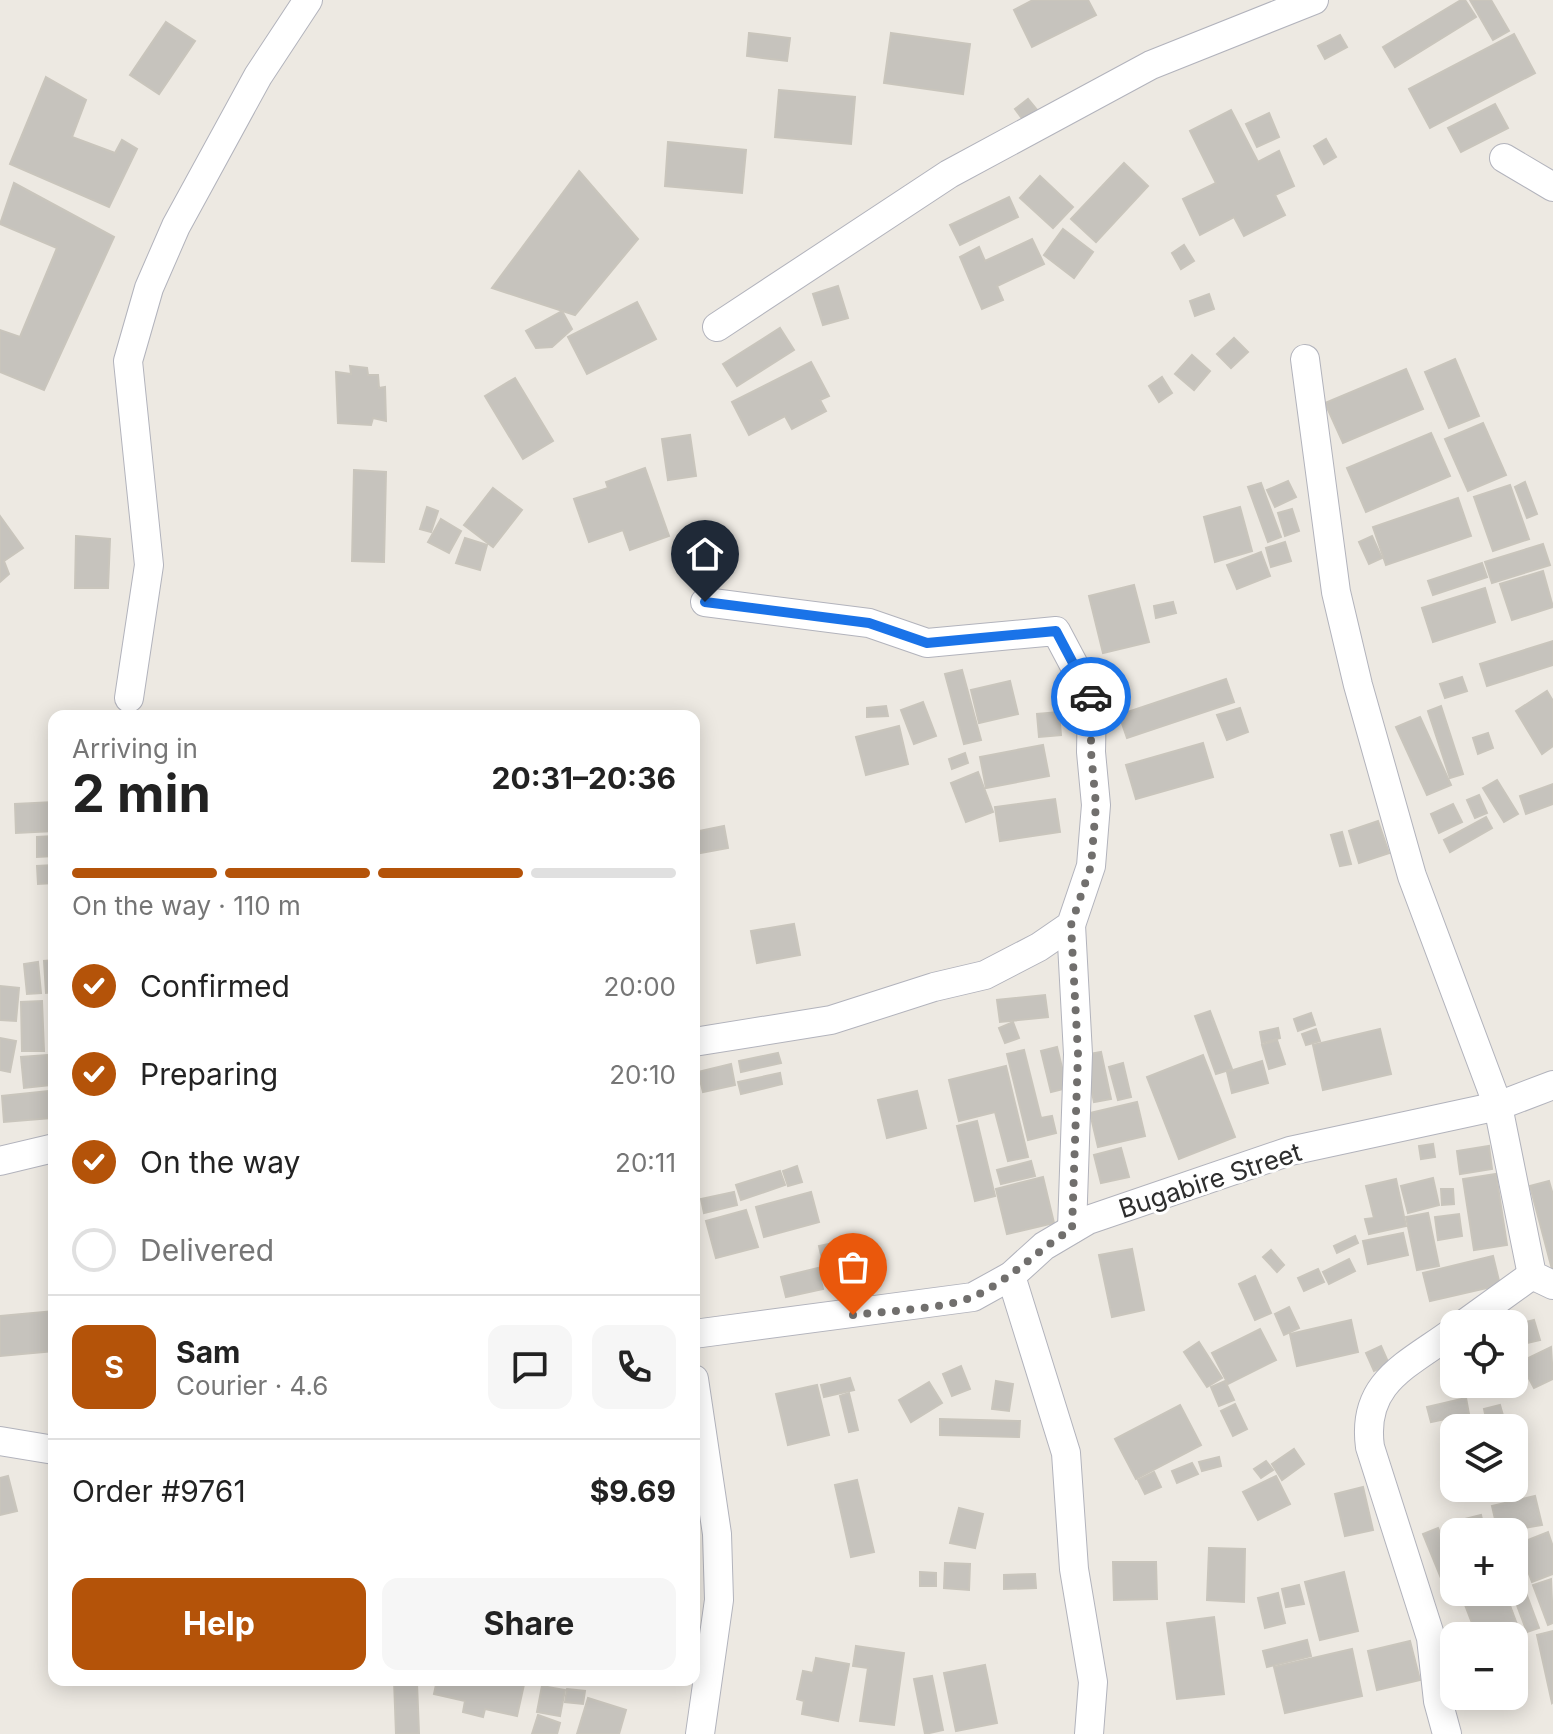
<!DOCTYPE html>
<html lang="en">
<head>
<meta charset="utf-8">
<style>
  body { margin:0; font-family:Inter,sans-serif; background:#f6f6f6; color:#222; height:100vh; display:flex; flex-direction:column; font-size:30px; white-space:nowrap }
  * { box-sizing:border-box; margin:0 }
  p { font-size:26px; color:#767676 }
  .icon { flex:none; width:44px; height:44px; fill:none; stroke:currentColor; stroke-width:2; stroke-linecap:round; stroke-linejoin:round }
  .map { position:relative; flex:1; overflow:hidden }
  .sheet { position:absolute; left:48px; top:710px; width:652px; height:976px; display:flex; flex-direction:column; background:#fff; border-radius:16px; box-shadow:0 4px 20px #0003 }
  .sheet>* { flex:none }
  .fabs { position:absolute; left:1440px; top:1310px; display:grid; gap:16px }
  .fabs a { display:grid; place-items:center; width:88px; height:88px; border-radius:16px; background:#fff; box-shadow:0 4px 20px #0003; font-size:40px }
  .pin { position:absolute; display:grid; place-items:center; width:68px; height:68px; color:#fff; margin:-82px -34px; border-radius:50% 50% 50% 0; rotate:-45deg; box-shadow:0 0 8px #0007 }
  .pin .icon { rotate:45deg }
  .courier { position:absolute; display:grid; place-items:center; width:80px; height:80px; margin:-40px; border:6px solid #1a73e8; border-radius:50%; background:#fff; color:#222; box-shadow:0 2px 10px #0007 }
  .head em { font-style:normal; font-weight:700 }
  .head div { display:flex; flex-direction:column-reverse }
  .head { display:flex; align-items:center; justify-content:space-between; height:136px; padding:0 24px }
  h1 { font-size:52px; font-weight:700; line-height:60px }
  .bar { display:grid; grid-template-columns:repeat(4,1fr); gap:12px 8px; align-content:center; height:96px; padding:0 24px }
  .bar i { height:10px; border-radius:6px; background:#e0e0e0 }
  .bar .active { background:#b45309 }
  .bar p { grid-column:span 4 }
  .line { display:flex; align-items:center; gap:20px; padding:0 24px; border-top:2px solid #e0e0e0 }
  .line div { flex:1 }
  .round { display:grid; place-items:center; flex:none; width:84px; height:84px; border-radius:16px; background:#f6f6f6 }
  ol { padding:0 24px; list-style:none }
  li { display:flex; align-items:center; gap:24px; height:88px }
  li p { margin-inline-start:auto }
  li .icon { padding:8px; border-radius:50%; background:#b45309; color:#fff; stroke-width:4 }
  li:last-child { color:#767676 }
  li i { width:44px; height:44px; border:4px solid #e0e0e0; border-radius:50% }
  .action { display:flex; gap:16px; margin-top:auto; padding:16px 24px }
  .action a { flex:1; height:92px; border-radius:16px; background:#b45309; color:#fff; font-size:32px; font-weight:700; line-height:92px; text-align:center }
  .action a+a { background:#f6f6f6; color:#222 }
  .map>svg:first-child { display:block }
  .building { fill:#c6c3bd; stroke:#c9c5bc; stroke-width:2 }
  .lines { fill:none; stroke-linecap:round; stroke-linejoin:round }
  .street-casing { stroke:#b2b3bc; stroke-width:30 }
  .street { stroke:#fff; stroke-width:28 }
  .done { stroke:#716f6d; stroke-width:8; stroke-dasharray:0 14.4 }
  .route { stroke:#1a73e8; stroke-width:10 }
  .labels { text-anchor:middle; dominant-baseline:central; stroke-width:6; stroke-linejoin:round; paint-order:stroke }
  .street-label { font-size:26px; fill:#2e2e2e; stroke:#fff }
</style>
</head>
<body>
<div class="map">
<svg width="1553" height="1734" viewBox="0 0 1553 1734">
  <rect width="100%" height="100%" fill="#ede9e2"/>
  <g class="building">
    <path d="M1033,0H1088L1096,15L1032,47L1014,10Z"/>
    <path d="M1461,0H1465L1476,17L1395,67L1383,47Z"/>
    <path d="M1470,0H1491L1509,31L1493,40Z"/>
    <path d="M166,22L195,41L159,94L130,75Z"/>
    <path d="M749,33L790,38L787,61L747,56Z"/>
    <path d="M891,33L970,44L963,94L884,83Z"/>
    <path d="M1514,34L1535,73L1430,128L1409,89Z"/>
    <path d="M1340,35L1347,47L1325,59L1318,46Z"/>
    <path d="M46,77L86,100L72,137L115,153L122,140L137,149L109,207L10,164Z"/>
    <path d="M779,90L855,97L851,144L775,137Z"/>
    <path d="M1028,99L1038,111L1024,121L1015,109Z"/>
    <path d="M1495,104L1508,128L1461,152L1448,128Z"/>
    <path d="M1231,110L1258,162L1279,151L1294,186L1275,195L1285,215L1244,236L1234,217L1200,235L1183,199L1216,183L1190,131Z"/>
    <path d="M1269,113L1279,137L1257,147L1246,124Z"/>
    <path d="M1326,139L1336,157L1324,164L1314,146Z"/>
    <path d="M668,142L746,150L742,193L665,186Z"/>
    <path d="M1124,163L1148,186L1096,242L1071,219Z"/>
    <path d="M579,171L638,239L575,315L492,288Z"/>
    <path d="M1040,176L1073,207L1053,228L1020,198Z"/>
    <path d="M14,183L114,237L44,390L0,372V330L20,337L57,248L0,224Z"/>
    <path d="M1009,197L1018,217L960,245L950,225Z"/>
    <path d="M1063,229L1093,252L1074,278L1044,255Z"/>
    <path d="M1032,239L1044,264L997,286L1003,300L982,309L960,257L979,247L985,261Z"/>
    <path d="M1184,245L1194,261L1181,269L1172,253Z"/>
    <path d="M838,286L848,318L823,325L813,294Z"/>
    <path d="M1209,294L1214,309L1195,316L1190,301Z"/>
    <path d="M637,302L656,339L587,374L568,337Z"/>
    <path d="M562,311L572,329L552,347L536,348L526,331Z"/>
    <path d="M780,328L794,350L737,386L723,364Z"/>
    <path d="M1234,338L1248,352L1231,368L1217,354Z"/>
    <path d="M1192,355L1210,371L1194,390L1175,374Z"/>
    <path d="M1455,359L1479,416L1449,428L1425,372Z"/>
    <path d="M811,362L829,396L820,400L826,411L792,429L785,416L749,435L732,402Z"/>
    <path d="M350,366L367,368L368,375H378L379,388L385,387L386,421L373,418L371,425L338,423L336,372L351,374Z"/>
    <path d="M1406,369L1423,409L1343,443L1325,403Z"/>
    <path d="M1162,377L1172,393L1159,402L1149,386Z"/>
    <path d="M515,378L553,441L523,459L485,396Z"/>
    <path d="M1483,423L1506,475L1468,491L1445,439Z"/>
    <path d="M1431,433L1450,476L1366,512L1347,468Z"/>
    <path d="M690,435L696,476L668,480L662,439Z"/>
    <path d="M645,468L669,536L630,550L623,530L589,542L574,499L608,488L606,482Z"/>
    <path d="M354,470L386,472L384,562L352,561Z"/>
    <path d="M1288,481L1296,497L1275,507L1267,490Z"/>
    <path d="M1525,482L1537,514L1527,518L1515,487Z"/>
    <path d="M1261,483L1281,537L1268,542L1248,487Z"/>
    <path d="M1510,485L1529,539L1493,551L1474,497Z"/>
    <path d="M493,488L522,510L493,547L464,525Z"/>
    <path d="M1458,498L1471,536L1386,565L1373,527Z"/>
    <path d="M427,507L438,511L431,532L420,529Z"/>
    <path d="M1240,507L1252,551L1215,562L1204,517Z"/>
    <path d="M1292,509L1299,531L1285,536L1278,513Z"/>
    <path d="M0,516L23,548L4,561L9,574L0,582Z"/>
    <path d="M441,519L461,531L449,553L428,542Z"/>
    <path d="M76,536L110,539L108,588H75Z"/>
    <path d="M1372,536L1382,558L1369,564L1359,542Z"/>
    <path d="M465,538L487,545L480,570L456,563Z"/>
    <path d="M1285,542L1291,561L1271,567L1266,548Z"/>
    <path d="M1543,544L1550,565L1492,583L1485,562Z"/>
    <path d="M1261,552L1270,576L1237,589L1227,565Z"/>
    <path d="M1482,563L1487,577L1433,595L1428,581Z"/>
    <path d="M1543,571L1553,607L1512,620L1500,584Z"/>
    <path d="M1134,585L1149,642L1103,653L1089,596Z"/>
    <path d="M1485,588L1495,622L1433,642L1422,608Z"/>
    <path d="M1173,602L1176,613L1156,618L1154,606Z"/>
    <path d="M1553,641V665L1487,686L1480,664Z"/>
    <path d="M962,670L981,740L964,744L945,674Z"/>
    <path d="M1462,677L1467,691L1445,698L1440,684Z"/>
    <path d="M1226,679L1234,702L1127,738L1119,715Z"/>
    <path d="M1010,681L1018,714L979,723L971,690Z"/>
    <path d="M1547,691L1553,701V746L1542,754L1516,711Z"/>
    <path d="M923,702L936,736L914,744L901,710Z"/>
    <path d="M886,706L888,716L867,717V708Z"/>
    <path d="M1441,706L1463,774L1450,778L1428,711Z"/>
    <path d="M1240,708L1248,732L1227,740L1217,715Z"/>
    <path d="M1059,712L1061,735L1039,737L1037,714Z"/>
    <path d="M1420,717L1451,785L1427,795L1396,727Z"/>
    <path d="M899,726L908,764L866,775L856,737Z"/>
    <path d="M1488,733L1493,748L1478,754L1473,738Z"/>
    <path d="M1203,743L1213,777L1136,799L1126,765Z"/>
    <path d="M1043,745L1049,776L986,788L980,757Z"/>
    <path d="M965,753L968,763L952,769L949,759Z"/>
    <path d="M978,772L993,812L966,822L951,783Z"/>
    <path d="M1497,780L1518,814L1504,822L1483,788Z"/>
    <path d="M1553,784V804L1526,814L1520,796Z"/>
    <path d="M1479,795L1487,813L1475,818L1467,800Z"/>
    <path d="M1055,799L1060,832L1000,841L995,807Z"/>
    <path d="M54,802V831L16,833L15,804Z"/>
    <path d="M1453,804L1462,822L1439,833L1431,814Z"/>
    <path d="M1486,817L1492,828L1450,852L1444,840Z"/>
    <path d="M1378,821L1389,853L1359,863L1349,831Z"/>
    <path d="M724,826L728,848L695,854L694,832Z"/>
    <path d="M1342,832L1351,864L1340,866L1331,835Z"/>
    <path d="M54,836V856L37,857V837Z"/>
    <path d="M54,865V883L38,884L37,866Z"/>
    <path d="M794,924L800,955L757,963L751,931Z"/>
    <path d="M54,960V992L46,993L44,961Z"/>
    <path d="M38,962L41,993L27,994L24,964Z"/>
    <path d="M0,986L19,988L16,1021L0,1020Z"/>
    <path d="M1045,995L1048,1017L1000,1022L997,1000Z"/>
    <path d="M42,1001L44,1051H22L21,1002Z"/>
    <path d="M1210,1011L1232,1069L1216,1074L1195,1016Z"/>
    <path d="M1311,1013L1315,1025L1298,1031L1294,1019Z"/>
    <path d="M1013,1022L1019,1038L1005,1043L999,1028Z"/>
    <path d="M1278,1028L1280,1038L1262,1043L1260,1032Z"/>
    <path d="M1316,1029L1320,1041L1306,1045L1302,1034Z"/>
    <path d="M1380,1029L1391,1074L1323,1090L1313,1045Z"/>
    <path d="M0,1038L16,1041L10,1072L0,1070Z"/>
    <path d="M1277,1040L1285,1064L1269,1069L1262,1045Z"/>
    <path d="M1057,1047L1067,1088L1051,1092L1041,1051Z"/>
    <path d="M1024,1050L1041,1118L1052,1116L1056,1133L1028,1140L1007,1054Z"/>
    <path d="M1101,1052L1111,1099L1094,1102L1084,1055Z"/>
    <path d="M778,1053L781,1063L741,1072L739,1061Z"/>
    <path d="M47,1055L50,1085L24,1088L21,1057Z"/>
    <path d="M1203,1055L1235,1137L1179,1159L1147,1077Z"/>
    <path d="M1262,1061L1268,1083L1232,1093L1227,1072Z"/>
    <path d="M1123,1063L1131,1097L1118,1100L1109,1067Z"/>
    <path d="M731,1064L735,1085L703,1092L698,1072Z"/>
    <path d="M1006,1066L1028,1157L1008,1161L995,1112L959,1121L949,1080Z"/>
    <path d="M780,1073L782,1084L741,1094L738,1082Z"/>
    <path d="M48,1091L51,1118L4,1122L2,1096Z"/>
    <path d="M917,1091L926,1128L887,1138L878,1100Z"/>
    <path d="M1137,1102L1145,1136L1098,1147L1090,1113Z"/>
    <path d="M977,1121L995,1196L975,1201L957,1126Z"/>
    <path d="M1433,1144L1435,1157L1421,1159L1419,1146Z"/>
    <path d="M1489,1146L1492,1169L1460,1174L1457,1151Z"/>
    <path d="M1121,1148L1129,1177L1101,1183L1094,1155Z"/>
    <path d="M1031,1161L1035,1176L1001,1184L997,1170Z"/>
    <path d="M797,1166L802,1182L788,1186L783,1171Z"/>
    <path d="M780,1171L785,1185L741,1200L736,1185Z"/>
    <path d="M1496,1174L1507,1245L1474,1250L1463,1179Z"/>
    <path d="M1043,1177L1054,1223L1007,1234L996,1189Z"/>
    <path d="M1433,1178L1439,1205L1408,1213L1401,1186Z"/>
    <path d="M1396,1179L1406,1226L1369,1234L1365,1219L1374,1218L1366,1186Z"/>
    <path d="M1549,1181L1553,1195V1273L1530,1186Z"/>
    <path d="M1441,1189H1453L1454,1204L1442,1205Z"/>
    <path d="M734,1192L737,1205L704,1213L701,1199Z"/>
    <path d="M811,1192L819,1222L764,1237L756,1207Z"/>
    <path d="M746,1210L758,1247L716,1258L706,1221Z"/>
    <path d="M1428,1213L1439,1266L1417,1270L1406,1217Z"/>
    <path d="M1459,1214L1462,1236L1438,1240L1435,1217Z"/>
    <path d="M1403,1233L1408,1255L1368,1264L1363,1241Z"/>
    <path d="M1355,1236L1358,1243L1337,1253L1334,1246Z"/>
    <path d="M839,1242L849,1284L829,1289L819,1246Z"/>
    <path d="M1132,1249L1144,1310L1112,1317L1099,1255Z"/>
    <path d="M1271,1250L1284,1265L1277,1272L1263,1257Z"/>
    <path d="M1493,1256L1500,1285L1430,1301L1423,1273Z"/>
    <path d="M1349,1259L1355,1271L1329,1284L1323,1272Z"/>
    <path d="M818,1268L823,1289L786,1297L781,1277Z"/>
    <path d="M1318,1269L1324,1282L1304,1291L1298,1278Z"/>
    <path d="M1255,1276L1271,1313L1255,1320L1239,1284Z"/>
    <path d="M1289,1307L1299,1328L1284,1335L1275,1314Z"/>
    <path d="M54,1311V1351L0,1356V1316Z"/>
    <path d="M1351,1320L1358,1352L1297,1366L1290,1334Z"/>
    <path d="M1534,1320L1540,1340L1514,1346V1325Z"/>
    <path d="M1260,1329L1276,1360L1228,1384L1212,1353Z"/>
    <path d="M1199,1342L1222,1378L1207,1387L1184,1352Z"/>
    <path d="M1381,1346L1389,1364L1374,1371L1366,1353Z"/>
    <path d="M1551,1347L1553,1379L1534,1388L1520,1362Z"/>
    <path d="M961,1366L970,1389L952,1396L943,1374Z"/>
    <path d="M850,1378L854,1390L824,1397L821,1385Z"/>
    <path d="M996,1381L1013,1384L1009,1411L992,1409Z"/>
    <path d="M1225,1381L1234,1400L1219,1406L1211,1387Z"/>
    <path d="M929,1382L942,1403L911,1422L899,1400Z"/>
    <path d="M817,1385L829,1435L788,1445L776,1394Z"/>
    <path d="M849,1393L858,1430L849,1432L840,1396Z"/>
    <path d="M1466,1398L1469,1414L1431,1422L1427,1407Z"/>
    <path d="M1235,1404L1247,1429L1233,1436L1221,1411Z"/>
    <path d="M1180,1405L1201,1445L1136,1479L1115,1439Z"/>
    <path d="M1500,1405L1506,1426L1488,1428L1484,1409Z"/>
    <path d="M940,1419L1020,1421L1019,1437L940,1435Z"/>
    <path d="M1294,1449L1304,1464L1282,1480L1272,1464Z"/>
    <path d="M1219,1457L1221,1466L1202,1471L1199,1462Z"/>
    <path d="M1266,1461L1273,1470L1261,1478L1254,1469Z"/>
    <path d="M1192,1463L1198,1474L1177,1483L1172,1471Z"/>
    <path d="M1154,1472L1161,1487L1145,1494L1138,1480Z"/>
    <path d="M8,1476L17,1511L0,1515V1478Z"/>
    <path d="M1276,1476L1290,1504L1258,1520L1243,1492Z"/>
    <path d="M857,1480L874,1552L851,1557L835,1485Z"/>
    <path d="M1363,1487L1373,1530L1345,1536L1335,1494Z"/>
    <path d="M1535,1496L1542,1525L1498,1532L1492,1506Z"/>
    <path d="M959,1508L983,1514L975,1548L950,1543Z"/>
    <path d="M1481,1515L1485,1532H1454L1452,1552L1445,1524Z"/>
    <path d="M1438,1528L1454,1567V1579L1443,1583L1423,1534Z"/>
    <path d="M1548,1532L1553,1547V1574L1532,1582L1518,1544Z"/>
    <path d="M1209,1548L1245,1549L1244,1602L1207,1600Z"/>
    <path d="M1113,1562H1156L1157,1599L1114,1600Z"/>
    <path d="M945,1563L970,1564L969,1590L944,1588Z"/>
    <path d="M920,1572L936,1573V1586H920Z"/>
    <path d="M1344,1572L1358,1631L1320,1640L1305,1582Z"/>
    <path d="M1035,1574L1036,1588L1004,1589V1575Z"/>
    <path d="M1520,1577L1539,1628L1527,1632L1512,1592L1514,1580Z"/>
    <path d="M1551,1579L1553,1623L1548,1625L1533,1585Z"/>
    <path d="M1299,1585L1304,1604L1286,1607L1282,1589Z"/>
    <path d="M1475,1592H1505L1519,1630L1503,1636H1477L1462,1597Z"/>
    <path d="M1278,1593L1285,1623L1265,1628L1258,1598Z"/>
    <path d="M1214,1617L1224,1694L1177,1699L1167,1623Z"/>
    <path d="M1553,1631V1702L1552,1703L1537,1635Z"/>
    <path d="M1307,1640L1311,1656L1267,1667L1263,1651Z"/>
    <path d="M1410,1641L1420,1680L1377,1690L1368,1651Z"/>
    <path d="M856,1646L904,1653L894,1725L860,1721L868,1668L853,1666Z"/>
    <path d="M1352,1649L1362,1696L1285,1713L1274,1667Z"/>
    <path d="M816,1658L849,1664L838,1721L802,1714L804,1701L797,1699L803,1671L813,1673Z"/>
    <path d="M985,1665L997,1723L956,1731L944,1673Z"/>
    <path d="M932,1676L943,1730L925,1734L914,1679Z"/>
    <path d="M394,1680H430L417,1683L419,1733L396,1734Z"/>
    <path d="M437,1680H525L517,1716L485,1709L483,1717L463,1712L465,1701L434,1694Z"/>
    <path d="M542,1686L565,1690L560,1716L537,1712Z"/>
    <path d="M567,1689L585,1691L583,1704L565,1702Z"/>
    <path d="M588,1698L626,1710L619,1734H577Z"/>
    <path d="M538,1715L560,1723L557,1734H532Z"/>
  </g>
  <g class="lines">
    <g class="street-casing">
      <g id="street">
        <path d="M1504,158L1553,187"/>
        <path d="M717,327L949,174L1151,65L1314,0"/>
        <path d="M1305,359L1336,592L1358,685L1412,876L1498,1106L1532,1275L1553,1285"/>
        <path d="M129,698L149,565L128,361L149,288L176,226L258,76L308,0"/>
        <path d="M1071,925L1078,1054L1072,1229"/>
        <path d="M694,1042L831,1020L934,987L985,975L1039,947L1071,925L1091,866L1096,805L1091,752L1092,699L1056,631L927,643L869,623L705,602"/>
        <path d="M0,1161L54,1148"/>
        <path d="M1011,1276L1066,1453L1074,1569L1093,1682L1089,1734"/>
        <path d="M1464,1324L1532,1275"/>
        <path d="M694,1334L973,1297L1011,1276L1044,1246L1088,1220L1290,1151L1498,1106L1553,1085"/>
        <path d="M694,1379L717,1534L719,1600L700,1734"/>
        <path d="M0,1441L54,1450"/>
        <path d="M1447,1734L1438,1701L1431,1638L1370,1447C1361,1382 1408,1365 1454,1331"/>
      </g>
    </g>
    <use href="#street" class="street"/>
  </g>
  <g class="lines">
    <path class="done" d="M853,1315C885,1311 947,1309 975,1296C1012,1279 1038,1249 1072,1229L1078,1054L1071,925L1091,866L1096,805L1091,752V697"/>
    <path class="route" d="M705,602L869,623L927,643L1056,631L1091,697"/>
  </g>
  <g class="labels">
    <g class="street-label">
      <text transform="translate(1210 1180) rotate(-18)">Bugabire Street</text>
    </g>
  </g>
</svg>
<div class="fabs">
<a><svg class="icon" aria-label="locate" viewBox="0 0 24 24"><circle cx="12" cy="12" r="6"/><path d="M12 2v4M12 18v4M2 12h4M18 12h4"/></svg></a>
<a><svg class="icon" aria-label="layers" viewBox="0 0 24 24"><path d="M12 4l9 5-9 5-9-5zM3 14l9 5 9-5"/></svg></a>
<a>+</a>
<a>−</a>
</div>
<div class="pin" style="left:853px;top:1315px;background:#ea580c"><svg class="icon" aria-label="bag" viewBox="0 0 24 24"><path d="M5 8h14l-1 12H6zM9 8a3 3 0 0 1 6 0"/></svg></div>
<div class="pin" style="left:705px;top:602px;background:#1f2937"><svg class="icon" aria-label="home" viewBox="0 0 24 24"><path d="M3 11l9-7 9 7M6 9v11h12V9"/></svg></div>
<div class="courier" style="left:1091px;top:697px"><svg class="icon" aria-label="car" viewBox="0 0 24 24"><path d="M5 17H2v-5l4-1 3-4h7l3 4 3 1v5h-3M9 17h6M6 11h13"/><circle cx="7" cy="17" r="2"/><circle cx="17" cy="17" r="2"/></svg></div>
<section class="sheet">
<div class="head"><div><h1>2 min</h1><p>Arriving in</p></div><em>20:31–20:36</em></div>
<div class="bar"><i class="active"></i><i class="active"></i><i class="active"></i><i></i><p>On the way · 110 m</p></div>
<ol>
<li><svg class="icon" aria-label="check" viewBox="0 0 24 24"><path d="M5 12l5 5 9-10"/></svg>Confirmed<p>20:00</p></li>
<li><svg class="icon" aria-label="check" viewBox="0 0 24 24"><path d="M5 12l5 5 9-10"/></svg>Preparing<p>20:10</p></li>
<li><svg class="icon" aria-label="check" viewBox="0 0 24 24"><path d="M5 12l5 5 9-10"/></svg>On the way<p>20:11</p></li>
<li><i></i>Delivered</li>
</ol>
<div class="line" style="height:144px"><b class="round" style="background:#b45309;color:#fff">S</b><div><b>Sam</b><p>Courier · 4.6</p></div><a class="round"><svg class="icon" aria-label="chat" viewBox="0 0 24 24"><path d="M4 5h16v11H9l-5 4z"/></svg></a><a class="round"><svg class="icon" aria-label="phone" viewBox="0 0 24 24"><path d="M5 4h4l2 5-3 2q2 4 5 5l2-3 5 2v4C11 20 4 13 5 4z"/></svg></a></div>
<div class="line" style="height:104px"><div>Order #9761</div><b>$9.69</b></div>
<div class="action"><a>Help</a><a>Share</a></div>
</section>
</div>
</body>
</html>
